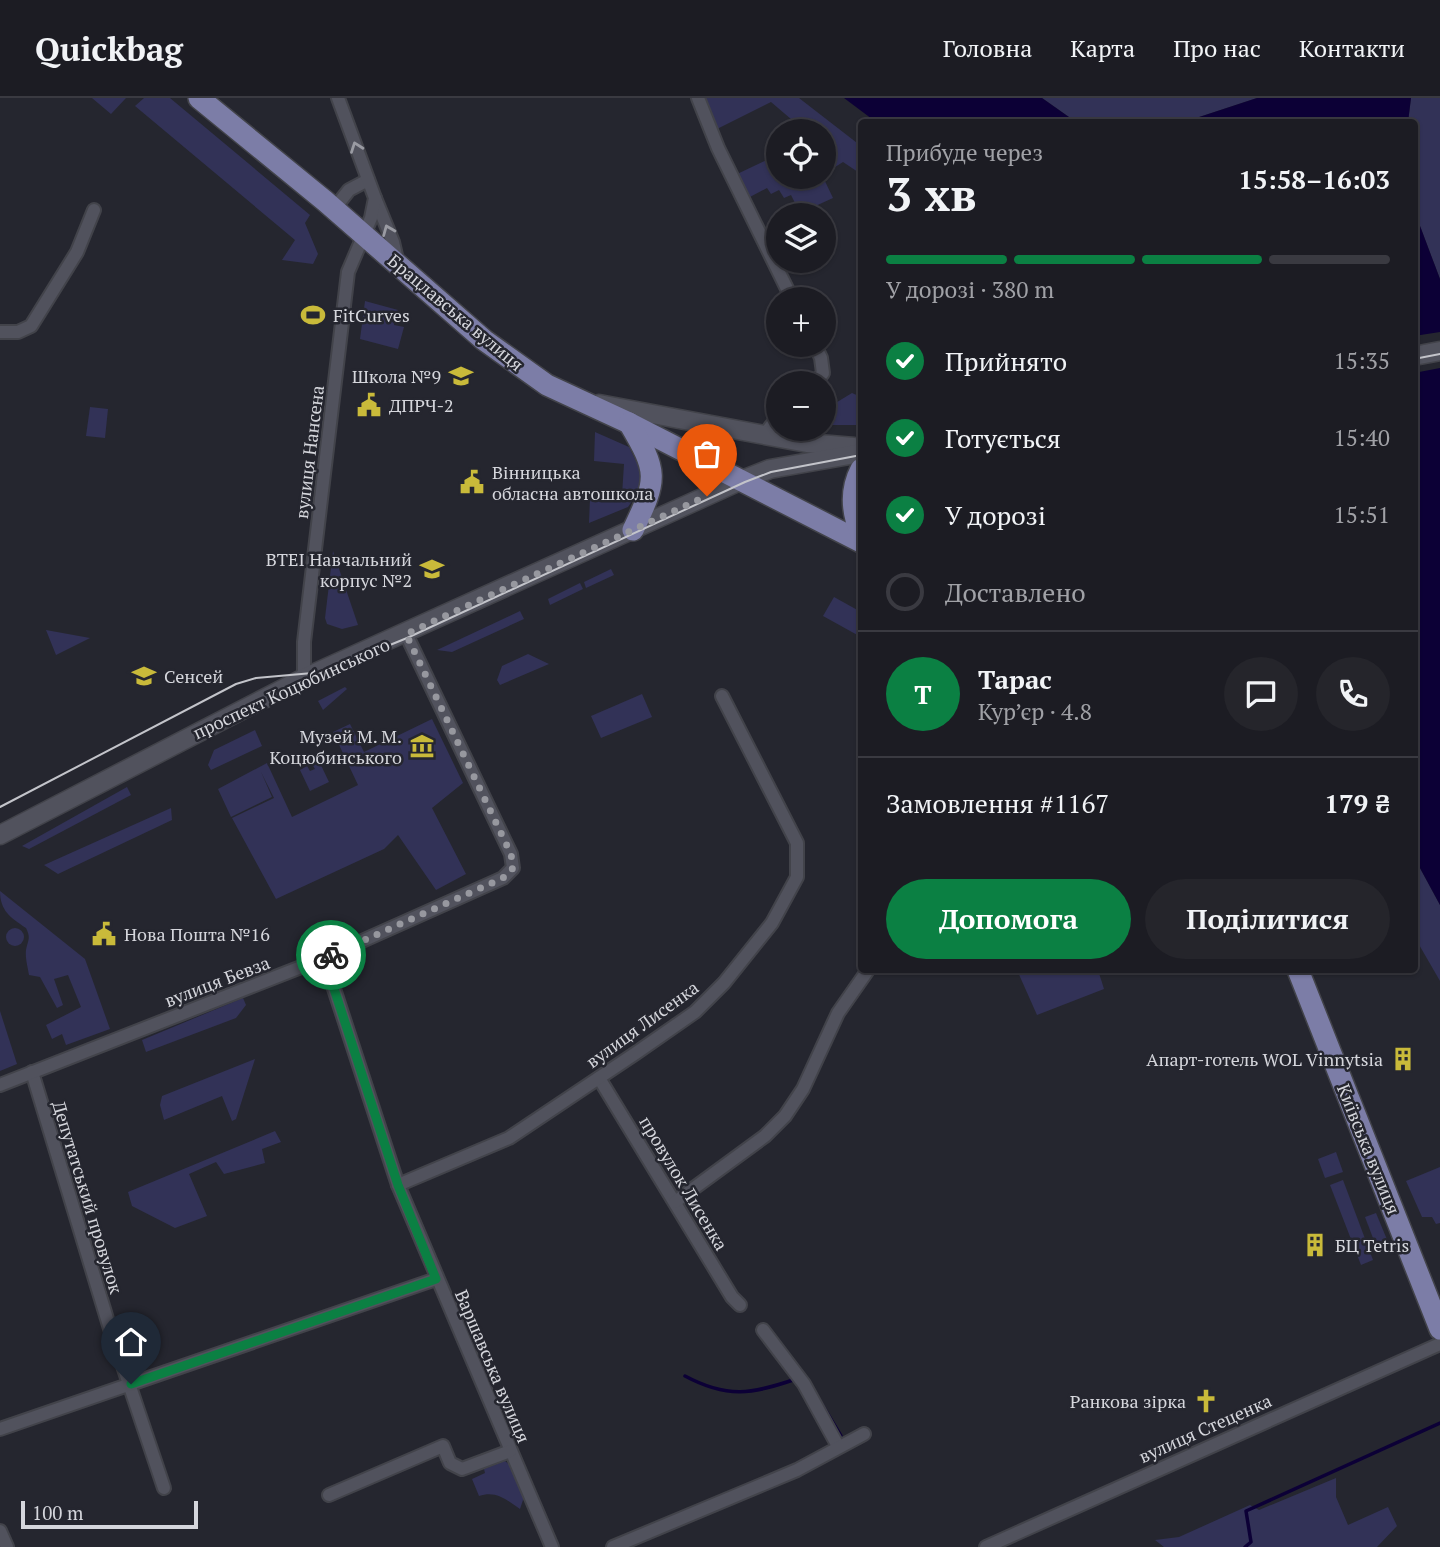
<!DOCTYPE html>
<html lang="uk">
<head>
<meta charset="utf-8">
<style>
  body { margin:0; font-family:"PT Serif",serif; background:#25252b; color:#f1f3f6; height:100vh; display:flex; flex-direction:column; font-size:26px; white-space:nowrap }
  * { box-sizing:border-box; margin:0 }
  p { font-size:23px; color:#a0a1a6 }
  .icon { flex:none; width:38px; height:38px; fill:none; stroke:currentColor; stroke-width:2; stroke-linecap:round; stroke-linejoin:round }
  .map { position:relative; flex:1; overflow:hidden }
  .panel { position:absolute; left:858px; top:21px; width:560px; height:854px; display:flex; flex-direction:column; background:#1c1c23; border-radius:7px; box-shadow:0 2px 5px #0004,0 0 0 2px #3a3a41 }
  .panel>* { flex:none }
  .tools { position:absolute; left:766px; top:21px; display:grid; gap:14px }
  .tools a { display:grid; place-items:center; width:70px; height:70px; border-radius:50%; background:#1c1c23; box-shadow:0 2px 5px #0004,0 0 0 2px #3a3a41; font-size:35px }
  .scale { position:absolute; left:21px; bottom:18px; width:177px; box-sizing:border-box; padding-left:7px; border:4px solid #d5d6dc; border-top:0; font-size:19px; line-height:24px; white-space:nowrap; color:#d5d6dc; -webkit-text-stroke:5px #25262f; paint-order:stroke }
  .pin { position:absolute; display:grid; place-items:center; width:60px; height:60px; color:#fff; margin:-72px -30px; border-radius:50% 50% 50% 0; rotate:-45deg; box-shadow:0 0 7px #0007 }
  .pin .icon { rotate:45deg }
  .courier { position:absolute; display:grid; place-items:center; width:70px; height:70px; margin:-35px; border:5px solid #0b8043; border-radius:50%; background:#fff; color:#222; box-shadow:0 2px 9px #0007 }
  .head em { font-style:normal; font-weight:800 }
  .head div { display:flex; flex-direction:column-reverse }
  .head { display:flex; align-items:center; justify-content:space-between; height:119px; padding:0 28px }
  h1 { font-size:46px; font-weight:800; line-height:52px }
  .bar { display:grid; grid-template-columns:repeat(4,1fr); gap:10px 7px; align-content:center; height:84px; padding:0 28px }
  .bar i { height:9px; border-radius:5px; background:#3a3a41 }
  .bar .active { background:#0b8043 }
  .bar p { grid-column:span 4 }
  .line { display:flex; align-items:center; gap:18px; padding:0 28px; border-top:2px solid #3a3a41 }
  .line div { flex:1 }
  .round { display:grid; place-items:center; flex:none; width:74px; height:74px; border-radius:37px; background:#25252b }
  ol { padding:0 28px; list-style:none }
  li { display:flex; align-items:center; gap:21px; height:77px }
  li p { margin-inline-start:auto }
  li .icon { padding:7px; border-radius:50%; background:#0b8043; color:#fff; stroke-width:4 }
  li:last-child { color:#a0a1a6 }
  li i { width:38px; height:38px; border:4px solid #3a3a41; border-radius:50% }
  .action { display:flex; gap:14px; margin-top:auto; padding:14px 28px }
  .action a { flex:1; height:80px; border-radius:42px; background:#0b8043; color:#fff; font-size:28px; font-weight:800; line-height:80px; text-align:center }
  .action a+a { background:#25252b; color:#f1f3f6 }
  header { display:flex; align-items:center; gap:42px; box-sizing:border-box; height:98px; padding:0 35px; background:#1c1c23; border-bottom:2px solid #3a3a41 }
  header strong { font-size:33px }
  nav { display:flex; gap:38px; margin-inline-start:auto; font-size:24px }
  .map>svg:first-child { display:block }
  .green { fill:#323257 }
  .water { fill:#0c0036 }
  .pier { fill:#25262f }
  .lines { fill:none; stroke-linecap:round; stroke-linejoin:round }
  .stream { stroke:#0c0036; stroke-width:3.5 }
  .street-tunnel { stroke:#3f4049; stroke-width:12; stroke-dasharray:12 6; stroke-linecap:butt }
  .street-casing { stroke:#42434a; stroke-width:16 }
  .secondary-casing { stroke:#42434a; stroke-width:21 }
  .primary-casing { stroke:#42434a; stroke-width:24 }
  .street { stroke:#51525d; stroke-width:12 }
  .secondary { stroke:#51525d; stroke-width:18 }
  .primary { stroke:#7c7da7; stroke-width:21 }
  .tram { stroke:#c3c4ca; stroke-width:2 }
  .oneway { stroke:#9a9ba3 }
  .done { stroke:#97989f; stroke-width:7; stroke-dasharray:0 12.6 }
  .route { stroke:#0b8043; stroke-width:9 }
  .labels { text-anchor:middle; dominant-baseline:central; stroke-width:5; stroke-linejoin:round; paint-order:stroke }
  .street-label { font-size:18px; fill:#d5d6dc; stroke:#25262f }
  .poi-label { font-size:18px; fill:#d5d6dc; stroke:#25262f; text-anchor:start }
</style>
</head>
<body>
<header>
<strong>Quickbag</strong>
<nav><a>Головна</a><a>Карта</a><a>Про нас</a><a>Контакти</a></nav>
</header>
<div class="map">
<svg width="1440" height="1449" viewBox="0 0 1440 1449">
  <rect width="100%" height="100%" fill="#25262f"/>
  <g class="green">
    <path d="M92,0H126L111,16Z"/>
    <path d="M144,0H170L310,117L305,125L318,156L313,166L282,162L295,142L135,8Z"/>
    <path d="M703,0H799L861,48V76L843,64L824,76V33H805L771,4L715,32Z"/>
    <path d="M1042,0H1257L1184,24H1076Z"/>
    <path d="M1411,0H1440V181L1414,112V24H1408Z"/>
    <path d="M771,60L774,66L779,64V79H823L833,100L800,115L791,97L784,100L779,92L771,96L767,90L748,100L735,77Z"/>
    <path d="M365,203L398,212L394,227L404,229L398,251L360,241Z"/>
    <path d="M852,295L861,299V327H824V312Z"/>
    <path d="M90,309L108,311L105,340L86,338Z"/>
    <path d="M595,334L629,349L641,373L639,393L628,409L589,425L590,400L596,396L622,397L624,366L594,363Z"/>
    <path d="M333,453L358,527L342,531L327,526L325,520Z"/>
    <path d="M611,471L614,477L586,490L584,484Z"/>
    <path d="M580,485L583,491L550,507L548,501Z"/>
    <path d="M834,499L861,514V539L823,518Z"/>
    <path d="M520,513L524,521L452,554L437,552Z"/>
    <path d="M46,532L90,540L56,557Z"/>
    <path d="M528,556L549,566L500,587L497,582L502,568Z"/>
    <path d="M345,589L347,591L323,612L318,603Z"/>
    <path d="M642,596L652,619L601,640L591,618Z"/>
    <path d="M432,621L463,685L432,710L466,776L436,792L398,737L384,751L276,801L232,720L274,700L261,674L272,699L231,719L218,691L267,665L292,719L358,687L333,634L350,626L364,654Z"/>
    <path d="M255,632L262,648L211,672L208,667L214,652Z"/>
    <path d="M319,663L329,684L310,693L300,672L307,668L310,673L315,671L312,666Z"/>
    <path d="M127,689L131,697L29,751L22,748Z"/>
    <path d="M171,710L172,722L58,776L44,767Z"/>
    <path d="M1414,759L1440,807V883L1414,838Z"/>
    <path d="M0,793L85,861L110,931L66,947L62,936L52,941L46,927L81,909L68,877L54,881L63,907L57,910L40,879L29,877C28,870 25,860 26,852C28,842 31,840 26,830C11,820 0,813 0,793Z"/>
    <circle cx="15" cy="839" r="9"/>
    <path d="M1017,872H1098L1104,891L1037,917Z"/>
    <path d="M243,900L246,907L236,920L146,954L142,942Z"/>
    <path d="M0,913L17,966L0,973Z"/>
    <path d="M255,961L236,1021L232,1023L222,998L164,1022L160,1007L162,998Z"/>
    <path d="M275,1033L281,1044L262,1051L265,1065L224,1076L216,1064L189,1076L207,1118L175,1130L132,1108L128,1094Z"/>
    <path d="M1336,1054L1343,1074L1325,1080L1318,1061Z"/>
    <path d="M1440,1069V1125L1436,1126L1432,1119H1422L1406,1083Z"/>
    <path d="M1343,1082L1373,1162L1361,1167L1330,1087Z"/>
    <path d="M1376,1115L1388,1144L1376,1148L1365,1119Z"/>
    <path d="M505,1363L511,1368L524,1399L520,1411C507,1402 496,1392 479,1398L472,1381L485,1375L484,1371Z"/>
    <path d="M1336,1380V1399L1348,1427L1388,1409L1397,1428L1377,1449H1164L1155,1442L1179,1439L1250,1407L1259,1412Z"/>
  </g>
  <g class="water">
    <path d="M844,0H1042L1076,24H876Z"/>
    <path d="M1257,0H1411L1408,24H1184Z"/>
    <path d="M1414,112L1440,181V807L1414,759Z"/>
  </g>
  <path class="pier" d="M1440,234V270L1414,275V238Z"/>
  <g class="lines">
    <g class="stream">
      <path d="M685,1278C728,1301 752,1296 796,1281"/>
      <path d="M806,1280L841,1338"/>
      <path d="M1245,1449L1251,1444L1246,1413L1440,1325"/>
    </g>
    <path class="street-tunnel" d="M111,1234L121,1262"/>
    <g class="street-casing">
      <g id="street">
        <path d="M698,0L718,50L792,201"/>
        <path d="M375,100L393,144L398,166"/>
        <path d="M334,111L349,92L368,82"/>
        <path d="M0,234H18L31,228L77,154L94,112"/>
        <path d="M815,247L821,260L823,275L815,285"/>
        <path d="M764,337L779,318"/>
        <path d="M304,580V544L348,174L371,120L375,100L338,0"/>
        <path d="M324,860L398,1087L552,1449"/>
        <path d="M32,974L111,1234"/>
        <path d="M599,980L732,1199L740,1207"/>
        <path d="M0,987L324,860L503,780L513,770L511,756L406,536"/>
        <path d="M398,1087L509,1040L636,955L695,914L724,885L772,825L797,779V745L722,598"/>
        <path d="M675,1104L765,1038L785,1018L803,991L838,915L868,872"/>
        <path d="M763,1232L804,1286L838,1348"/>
        <path d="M121,1262L164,1390"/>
        <path d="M0,1331L436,1181"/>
        <path d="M329,1397L443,1348L450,1365L462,1371L510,1353"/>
        <path d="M0,1433L7,1449"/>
        <path d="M613,1449L797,1372L864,1336"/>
        <path d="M986,1449L1440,1246"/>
      </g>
    </g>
    <g class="secondary-casing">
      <g id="secondary">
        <path d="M1414,258L1440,253"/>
        <path d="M599,306L807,345L854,349"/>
        <path d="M0,737L304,580L742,382L770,371L861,355"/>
      </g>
    </g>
    <g class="primary-casing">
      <g id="primary">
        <path d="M199,0L325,103L484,242L547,287L629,325L861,444"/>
        <path d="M629,325C658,374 658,380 633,432"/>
        <path d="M861,371C850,392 852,415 861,436"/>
        <path d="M1298,872L1440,1231"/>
      </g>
    </g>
    <use href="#street" class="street"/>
    <use href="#secondary" class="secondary"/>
    <use href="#primary" class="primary"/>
    <g class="tram">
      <path d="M1414,261L1440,256"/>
      <path d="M0,709L236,586L256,580L324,574L407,540L745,384L771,374L861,357"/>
    </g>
  </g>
  <defs><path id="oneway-chevron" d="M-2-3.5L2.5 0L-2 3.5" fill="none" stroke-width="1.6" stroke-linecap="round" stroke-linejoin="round" transform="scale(1.75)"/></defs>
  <g class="oneway">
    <use href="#oneway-chevron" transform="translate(356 49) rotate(-110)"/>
    <use href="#oneway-chevron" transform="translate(388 132) rotate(-112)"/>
  </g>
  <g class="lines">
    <path class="done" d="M331,857L503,780L513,770L511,756L406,536L707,398"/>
    <path class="route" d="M131,1286L436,1181L398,1087L324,860L331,857"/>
  </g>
  <defs>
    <g id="stadium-bare" transform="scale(1.89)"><path d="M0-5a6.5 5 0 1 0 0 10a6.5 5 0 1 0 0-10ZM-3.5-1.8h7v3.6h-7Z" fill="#c9ba3a" stroke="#25262f" stroke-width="2.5" paint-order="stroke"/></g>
    <g id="school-bare" transform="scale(1.89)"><path d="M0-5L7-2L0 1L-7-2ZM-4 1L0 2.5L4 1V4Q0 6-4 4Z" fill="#c9ba3a" stroke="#25262f" stroke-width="2.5" paint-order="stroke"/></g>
    <g id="civic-bare" transform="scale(1.89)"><path d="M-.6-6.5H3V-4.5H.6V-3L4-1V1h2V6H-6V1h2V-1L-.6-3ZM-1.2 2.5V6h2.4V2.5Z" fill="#c9ba3a" stroke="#25262f" stroke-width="2.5" paint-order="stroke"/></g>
    <g id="university-bare" transform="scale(1.89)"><path d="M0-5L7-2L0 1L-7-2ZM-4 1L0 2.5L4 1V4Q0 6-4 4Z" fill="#c9ba3a" stroke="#25262f" stroke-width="2.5" paint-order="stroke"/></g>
    <g id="museum-bare" transform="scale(1.89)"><path d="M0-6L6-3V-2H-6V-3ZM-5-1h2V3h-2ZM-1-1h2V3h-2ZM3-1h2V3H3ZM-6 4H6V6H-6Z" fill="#c9ba3a" stroke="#25262f" stroke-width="2.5" paint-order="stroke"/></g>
    <g id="building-bare" transform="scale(1.89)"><path d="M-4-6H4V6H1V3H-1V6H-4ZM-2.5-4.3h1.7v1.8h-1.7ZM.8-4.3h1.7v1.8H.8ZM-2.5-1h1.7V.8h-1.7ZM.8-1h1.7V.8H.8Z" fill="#c9ba3a" stroke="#25262f" stroke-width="2.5" paint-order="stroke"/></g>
    <g id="church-bare" transform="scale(1.89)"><path d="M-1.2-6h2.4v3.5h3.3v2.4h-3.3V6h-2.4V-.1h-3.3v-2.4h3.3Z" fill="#c9ba3a" stroke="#25262f" stroke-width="2.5" paint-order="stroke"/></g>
  </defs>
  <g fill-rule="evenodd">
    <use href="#stadium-bare" x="313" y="217"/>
    <use href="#school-bare" x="461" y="278"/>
    <use href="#civic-bare" x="369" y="307"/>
    <use href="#civic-bare" x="472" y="384"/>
    <use href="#university-bare" x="432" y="471"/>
    <use href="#school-bare" x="144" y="578"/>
    <use href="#museum-bare" x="422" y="648"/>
    <use href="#civic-bare" x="104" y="836"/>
    <use href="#building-bare" x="1403" y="961"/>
    <use href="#building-bare" x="1315" y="1147"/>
    <use href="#church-bare" x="1206" y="1303"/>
  </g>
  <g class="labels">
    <g class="street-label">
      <text transform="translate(456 214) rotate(40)">Брацлавська вулиця</text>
      <text transform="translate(309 354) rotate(-83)">вулиця Нансена</text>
      <text transform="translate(291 590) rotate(-25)">проспект Коцюбинського</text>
      <text transform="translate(217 883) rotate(-21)">вулиця Бевза</text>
      <text transform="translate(642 926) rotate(-36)">вулиця Лисенка</text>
      <text transform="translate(1369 1051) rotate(68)">Київська вулиця</text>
      <text transform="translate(684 1085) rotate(59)">провулок Лисенка</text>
      <text transform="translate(88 1099) rotate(73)">Депутатський провулок</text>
      <text transform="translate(493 1268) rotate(67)">Варшавська вулиця</text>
      <text transform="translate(1205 1330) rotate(-24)">вулиця Стеценка</text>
    </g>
    <g class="poi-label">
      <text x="333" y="217">FitCurves</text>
      <text x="441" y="278" text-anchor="end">Школа №9</text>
      <text x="389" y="307">ДПРЧ-2</text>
      <text x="492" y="374">Вінницька<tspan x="492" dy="21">обласна автошкола</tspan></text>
      <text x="412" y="461" text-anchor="end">ВТЕІ Навчальний<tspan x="412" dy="21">корпус №2</tspan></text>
      <text x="164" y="578">Сенсей</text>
      <text x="402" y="638" text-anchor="end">Музей М. М.<tspan x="402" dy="21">Коцюбинського</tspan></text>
      <text x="124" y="836">Нова Пошта №16</text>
      <text x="1383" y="961" text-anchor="end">Апарт-готель WOL Vinnytsia</text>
      <text x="1335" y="1147">БЦ Tetris</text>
      <text x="1186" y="1303" text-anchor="end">Ранкова зірка</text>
    </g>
  </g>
</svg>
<div class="tools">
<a><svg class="icon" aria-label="locate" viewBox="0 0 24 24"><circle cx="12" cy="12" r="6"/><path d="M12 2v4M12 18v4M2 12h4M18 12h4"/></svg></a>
<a><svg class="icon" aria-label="layers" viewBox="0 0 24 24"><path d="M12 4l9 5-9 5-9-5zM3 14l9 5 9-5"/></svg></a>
<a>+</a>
<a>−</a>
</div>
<div class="scale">100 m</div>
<div class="pin" style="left:707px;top:398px;background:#ea580c"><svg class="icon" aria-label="bag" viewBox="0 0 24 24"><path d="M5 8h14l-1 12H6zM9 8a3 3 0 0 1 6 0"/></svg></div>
<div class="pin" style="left:131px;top:1286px;background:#1f2937"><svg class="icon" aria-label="home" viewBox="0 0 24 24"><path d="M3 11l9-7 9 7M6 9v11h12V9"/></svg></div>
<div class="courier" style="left:331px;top:857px"><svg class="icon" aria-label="bike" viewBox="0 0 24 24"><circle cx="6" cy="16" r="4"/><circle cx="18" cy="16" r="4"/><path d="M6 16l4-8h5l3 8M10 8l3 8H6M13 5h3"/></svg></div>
<section class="panel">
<div class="head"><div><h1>3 хв</h1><p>Прибуде через</p></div><em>15:58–16:03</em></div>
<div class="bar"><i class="active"></i><i class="active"></i><i class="active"></i><i></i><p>У дорозі · 380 m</p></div>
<ol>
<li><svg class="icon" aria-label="check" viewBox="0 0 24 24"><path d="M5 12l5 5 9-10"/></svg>Прийнято<p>15:35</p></li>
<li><svg class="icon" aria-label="check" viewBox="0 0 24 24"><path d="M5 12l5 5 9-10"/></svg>Готується<p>15:40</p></li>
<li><svg class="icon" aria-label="check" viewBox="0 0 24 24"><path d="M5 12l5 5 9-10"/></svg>У дорозі<p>15:51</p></li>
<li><i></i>Доставлено</li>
</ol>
<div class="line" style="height:126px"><b class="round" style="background:#0b8043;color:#fff">Т</b><div><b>Тарас</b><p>Кур’єр · 4.8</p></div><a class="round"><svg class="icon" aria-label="chat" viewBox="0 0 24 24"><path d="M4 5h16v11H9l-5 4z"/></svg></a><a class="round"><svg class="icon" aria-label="phone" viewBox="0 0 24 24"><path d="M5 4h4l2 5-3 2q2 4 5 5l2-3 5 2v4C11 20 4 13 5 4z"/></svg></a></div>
<div class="line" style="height:91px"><div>Замовлення #1167</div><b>179 ₴</b></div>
<div class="action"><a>Допомога</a><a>Поділитися</a></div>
</section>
</div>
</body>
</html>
